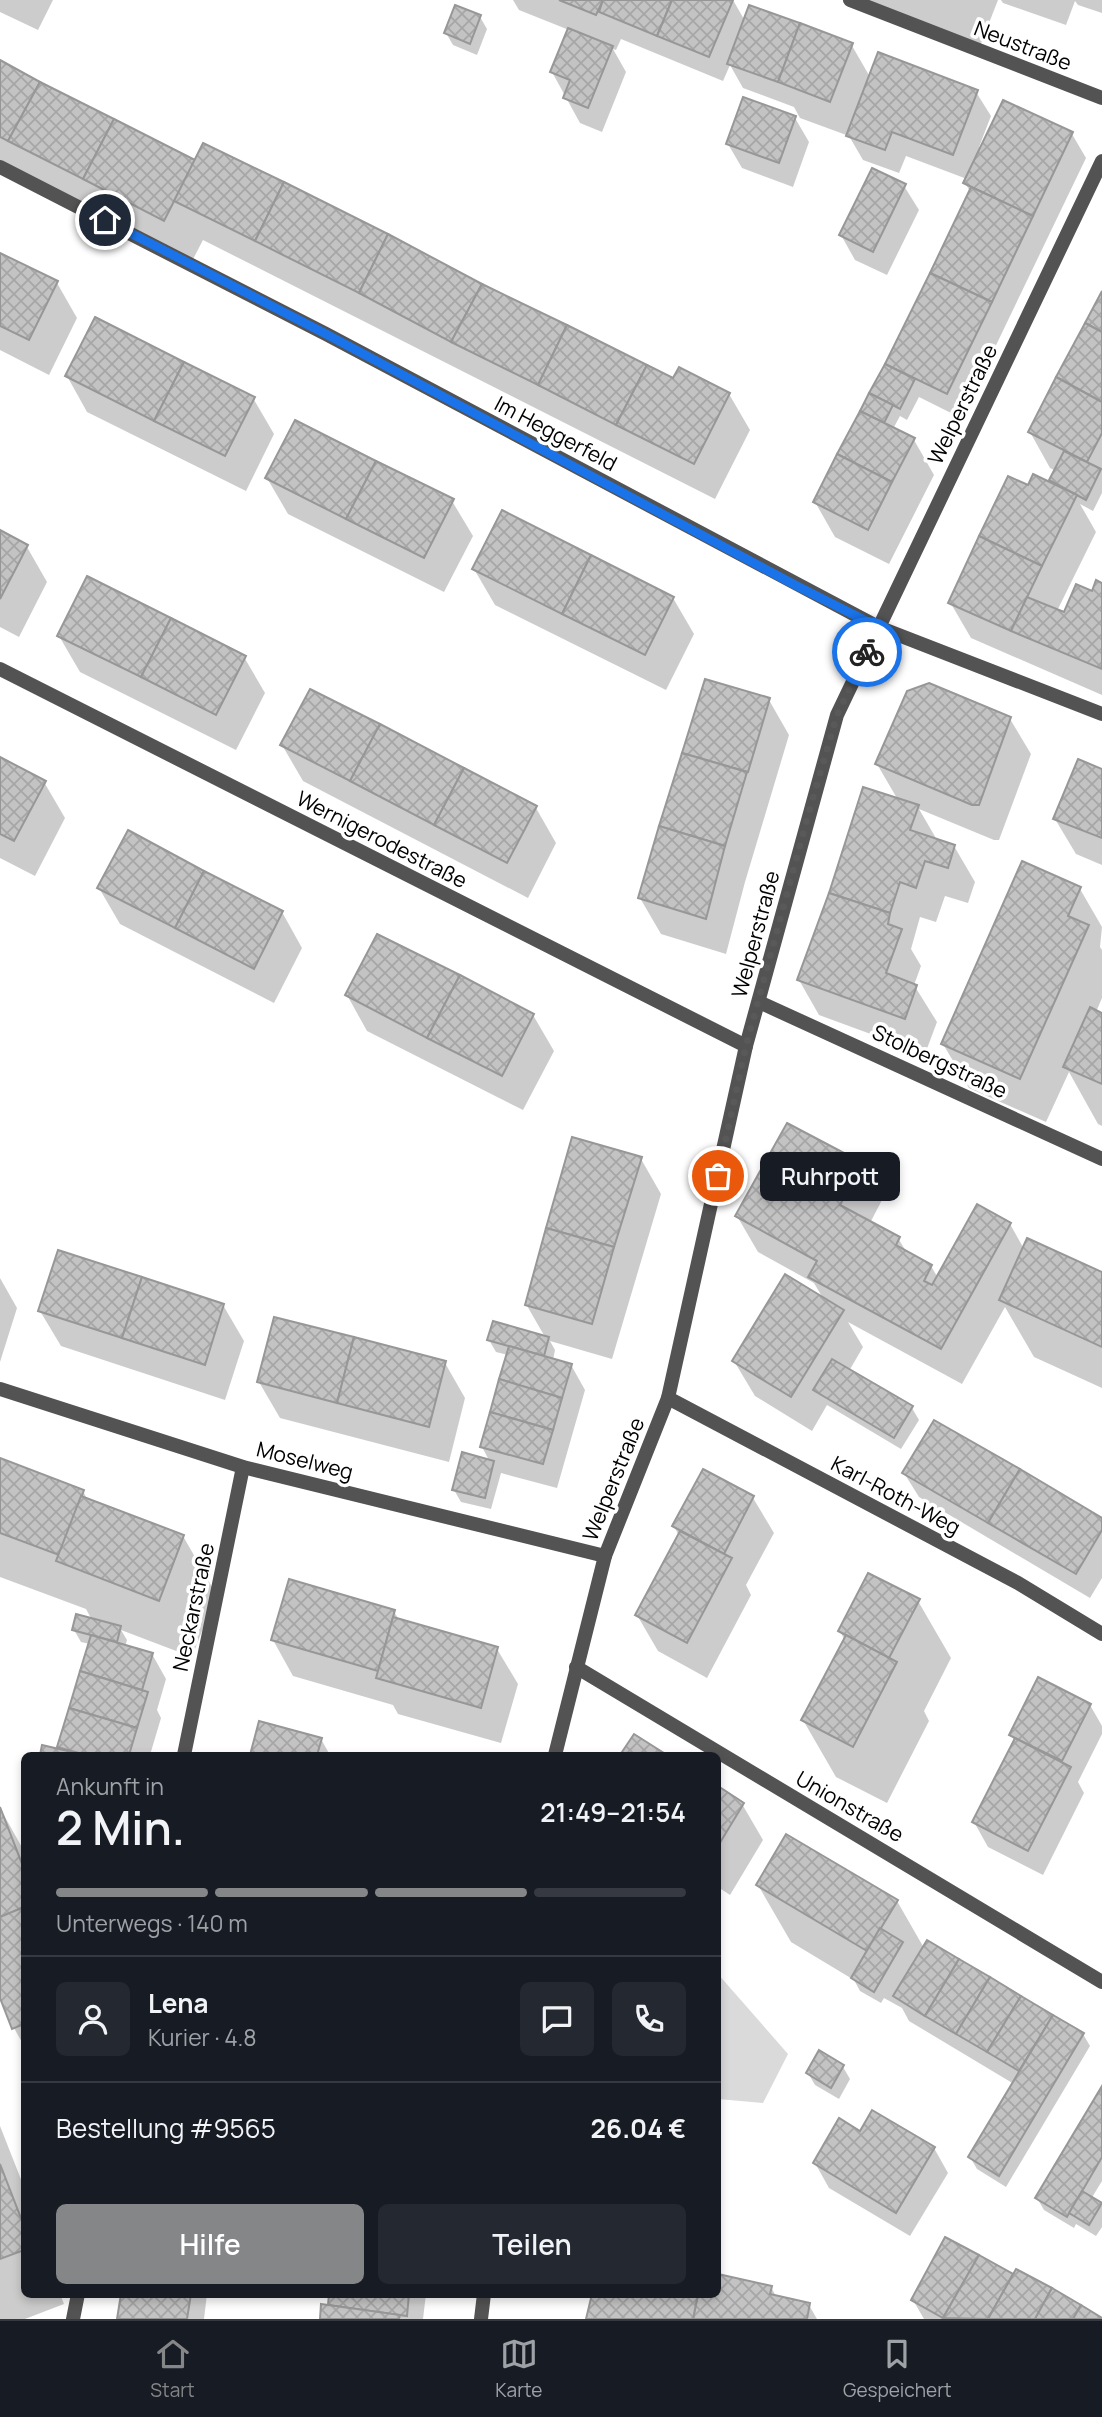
<!DOCTYPE html>
<html lang="de">
<head>
<meta charset="utf-8">
<style>
  body { margin:0; font-family:Manrope,sans-serif; background:#242831; color:#f1f3f6; height:100vh; display:flex; flex-direction:column; font-size:26px; white-space:nowrap }
  * { box-sizing:border-box; margin:0 }
  p { font-size:23px; color:#9ea1a6 }
  .icon { flex:none; width:38px; height:38px; fill:none; stroke:currentColor; stroke-width:2; stroke-linecap:round; stroke-linejoin:round }
  .map { position:relative; flex:1; overflow:hidden }
  .sheet { position:absolute; left:21px; top:1752px; width:700px; height:546px; display:flex; flex-direction:column; background:#171b24; border-radius:10px; box-shadow:0 4px 10px #0003 }
  .sheet>* { flex:none }
  .pin { position:absolute; display:grid; place-items:center; width:60px; height:60px; color:#fff; margin:-30px; border:4px solid #fff; border-radius:50%; box-shadow:0 2px 7px #0007 }
  .courier { position:absolute; display:grid; place-items:center; width:70px; height:70px; margin:-35px; border:5px solid #1a73e8; border-radius:50%; background:#fff; color:#222; box-shadow:0 2px 9px #0007 }
  .bubble { position:absolute; height:49px; border-radius:10px; background:#171b24; box-shadow:0 4px 10px #0003; font-size:23px; font-weight:600; line-height:49px; text-align:center }
  .headline em { font-style:normal; font-weight:600 }
  .headline div { display:flex; flex-direction:column-reverse }
  .headline { display:flex; align-items:center; justify-content:space-between; height:119px; padding:0 35px }
  h1 { font-size:46px; font-weight:600; line-height:52px }
  .bar { display:grid; grid-template-columns:repeat(4,1fr); gap:10px 7px; align-content:center; height:84px; padding:0 35px }
  .bar i { height:9px; border-radius:5px; background:#363941 }
  .bar .active { background:#858687 }
  .bar p { grid-column:span 4 }
  .line { display:flex; align-items:center; gap:18px; padding:0 35px; border-top:2px solid #363941 }
  .line div { flex:1 }
  .round { display:grid; place-items:center; flex:none; width:74px; height:74px; border-radius:10px; background:#242831 }
  .button { display:flex; gap:14px; margin-top:auto; padding:14px 35px }
  .button a { flex:1; height:80px; border-radius:10px; background:#858687; color:#fff; font-size:28px; font-weight:600; line-height:80px; text-align:center }
  .button a+a { background:#242831; color:#f1f3f6 }
  .tabs { display:flex; justify-content:space-around; align-items:center; height:98px; border-top:2px solid #363941; background:#171b24; font-size:19px; color:#9ea1a6 }
  .tabs a { display:grid; justify-items:center; gap:4px }
  .tabs .active { color:#858687 }
  .map>svg:first-child { display:block }
  .green { fill:#dadada }
  .shadow { fill:#0003 }
  .building { fill:url(#building-cross-hatch); stroke:#979797; stroke-width:2 }
  .lines { fill:none; stroke-linecap:round; stroke-linejoin:round }
  .street { stroke:#535353; stroke-width:14 }
  .done { stroke:#595959; stroke-width:7; stroke-dasharray:0 12.6 }
  .route { stroke:#1a73e8; stroke-width:9 }
  .labels { text-anchor:middle; dominant-baseline:central; stroke-width:7; stroke-linejoin:round; paint-order:stroke }
  .street-label { font-size:21px; fill:#000; stroke:#fff }
</style>
</head>
<body>
<div class="map">
<svg width="1102" height="2319" viewBox="0 0 1102 2319">
  <defs>
    <pattern id="building-cross-hatch" width="8" height="8" patternUnits="userSpaceOnUse" patternTransform="scale(1.75)"><rect width="8" height="8" fill="#c3c3c3"/><path d="M0 0l8 8M0 8l8-8" fill="none" stroke="#a6a6a6"/></pattern>
  </defs>
  <rect width="100%" height="100%" fill="#fff"/>
  <path class="green" d="M718,1974L788,2054L763,2103L718,2099Z"/>
  <g class="shadow">
    <path d="M0,0H53L38,30L0,12Z"/>
    <path d="M513,0H733L745,21L851,44L870,77L976,92L991,116L979,147L982,148L1072,134L1086,158L961,418L919,397L907,420L900,416L893,429L914,440L934,475L889,564L835,537L815,502L887,365L971,193L965,183L967,179L906,156L899,173L863,160L849,136L800,118L794,107L743,88L730,65L723,81L621,39L616,50L613,49L626,72L602,132L580,123L552,72L569,30L519,10Z"/>
    <path d="M862,0H998L980,46Z"/>
    <path d="M1001,0H1102V13L1078,5L1075,1L1066,25L1003,3Z"/>
    <path d="M480,17L487,29L477,55L453,45L446,33Z"/>
    <path d="M0,62L195,162L674,380L729,394L750,430L715,499L203,240L190,265L0,166Z"/>
    <path d="M795,118L809,142L793,187L742,168L728,144Z"/>
    <path d="M904,186L919,210L887,275L855,260L841,235Z"/>
    <path d="M0,254L57,283L77,318L49,375L0,350Z"/>
    <path d="M1102,295V493L1093,511L1080,504L1096,532L1057,611L1065,614L1102,585V695L971,638L950,602L1028,487L1054,486L1051,480L1056,471L1050,468L1030,432Z"/>
    <path d="M67,376L253,398L274,434L246,491L87,412Z"/>
    <path d="M267,478L452,501L473,536L444,592L288,514Z"/>
    <path d="M0,533L27,547L47,582L19,637L0,627Z"/>
    <path d="M474,569L673,598L694,634L666,690L495,605Z"/>
    <path d="M59,636L244,657L265,693L236,750L80,672Z"/>
    <path d="M706,682L769,700L789,735L745,882L726,954L661,934L640,898Z"/>
    <path d="M1010,719L1031,754L999,840H994L919,809L937,840L954,846L975,882L968,903L945,896L936,922L920,917L911,949L921,966L914,985L937,1022L925,1054L819,1015L799,980L898,800L877,764Z"/>
    <path d="M282,745L536,808L556,843L528,898L303,781Z"/>
    <path d="M0,759L44,782L65,818L35,876L0,858Z"/>
    <path d="M1102,771V865L1076,854L1055,819Z"/>
    <path d="M99,888L282,912L302,948L274,1003L120,924Z"/>
    <path d="M1080,889L1102,927L1100,947L1102,950V998L1096,1012L1102,1015V1126L1098,1124L1069,1072L1046,1122L969,1088L943,1044Z"/>
    <path d="M347,995L533,1015L554,1051L523,1110L367,1031Z"/>
    <path d="M641,1159L661,1194L612,1359L550,1341L555,1350L553,1360L571,1365L585,1390L557,1488L501,1473L491,1509L461,1502L454,1490L490,1462L482,1447L508,1355L496,1352L489,1340L545,1337L526,1304Z"/>
    <path d="M861,1165L882,1200L870,1223L898,1238L907,1253L931,1266L938,1278L1010,1224L1024,1249L1102,1274V1388L1034,1357L1005,1307L962,1384L848,1322L863,1347L849,1371L912,1408L919,1420L901,1449L827,1405L812,1431L755,1396L734,1361L824,1300L814,1283L758,1252L737,1216Z"/>
    <path d="M0,1278L17,1308L0,1362Z"/>
    <path d="M223,1305L244,1341L225,1400L61,1346L40,1311Z"/>
    <path d="M445,1363L465,1398L449,1462L280,1418L259,1382Z"/>
    <path d="M0,1459L83,1491L88,1501L183,1536L216,1594L192,1657L121,1630L127,1640L125,1647L152,1654L166,1679L157,1710L161,1718L150,1755H42L44,1747L62,1752L59,1746L90,1644L81,1642L74,1630L92,1620L86,1609L0,1577Z"/>
    <path d="M904,1473L1102,1520V1578L1090,1598L919,1497Z"/>
    <path d="M753,1498L774,1533L746,1585L751,1595L707,1678L658,1651L637,1615L679,1536L674,1526Z"/>
    <path d="M918,1601L951,1658L924,1711L929,1721L887,1803L836,1777L803,1720L845,1641L840,1631Z"/>
    <path d="M394,1612L400,1621L497,1649L518,1684L501,1743L398,1714L393,1705L293,1676L273,1640Z"/>
    <path d="M1090,1705L1102,1726V1734L1078,1782L1084,1793L1043,1875L988,1847L974,1822L1015,1742L1011,1735Z"/>
    <path d="M260,1723L321,1739L330,1755H252Z"/>
    <path d="M718,1788L742,1804L763,1840L730,1895L718,1887Z"/>
    <path d="M0,1808L24,1851V2046L14,2028L0,1993Z"/>
    <path d="M758,1885L897,1901L924,1948L927,1942L1083,2034L1090,2046L1006,2187L977,2169L970,2157L1014,2084L909,2021L902,2008L884,1998L881,2003L860,1991L854,1980L791,1942Z"/>
    <path d="M820,2053L843,2067L850,2079L839,2099L815,2085L808,2073Z"/>
    <path d="M1102,2089V2181L1091,2199L1102,2206V2227L1096,2236L1076,2224L1074,2228L1044,2210L1037,2198Z"/>
    <path d="M0,2126L24,2187V2294H60L64,2304L25,2319H0Z"/>
    <path d="M934,2148L948,2173L910,2236L829,2188L815,2163Z"/>
    <path d="M946,2239L1014,2276L1102,2319H924L913,2300Z"/>
    <path d="M718,2276L771,2287L777,2298L809,2305L817,2319H588L718,2294Z"/>
    <path d="M123,2294H207L204,2319H119Z"/>
    <path d="M331,2294H426L423,2319H321L329,2307Z"/>
  </g>
  <g class="building">
    <path d="M559,0H603L596,15Z"/>
    <path d="M603,0H672L657,36L599,12Z"/>
    <path d="M672,0H733L709,57L657,36Z"/>
    <path d="M455,5L481,15L470,44L444,33Z"/>
    <path d="M749,5L800,23L778,82L727,64Z"/>
    <path d="M800,23L853,43L830,102L778,82Z"/>
    <path d="M568,28L613,46L588,108L563,98L570,80L550,72Z"/>
    <path d="M878,52L978,90L953,155L892,132L885,150L846,136Z"/>
    <path d="M0,60L40,82L8,141L0,137Z"/>
    <path d="M40,82L114,119L83,179L8,141Z"/>
    <path d="M743,97L796,116L779,163L726,144Z"/>
    <path d="M1003,100L1073,132L1033,216L963,183Z"/>
    <path d="M114,119L195,160L164,221L83,179Z"/>
    <path d="M203,143L284,182L255,241L174,201Z"/>
    <path d="M872,168L906,184L873,252L839,235Z"/>
    <path d="M284,182L388,234L359,293L255,241Z"/>
    <path d="M971,187L1033,216L992,302L930,273Z"/>
    <path d="M388,234L482,284L451,342L359,293Z"/>
    <path d="M0,253L58,281L29,340L0,326Z"/>
    <path d="M930,273L992,302L947,394L885,364Z"/>
    <path d="M482,284L567,325L538,385L451,342Z"/>
    <path d="M1102,291V332L1085,323Z"/>
    <path d="M95,317L184,362L154,421L65,376Z"/>
    <path d="M1085,323L1102,332V402L1056,377Z"/>
    <path d="M567,325L647,365L616,425L538,385Z"/>
    <path d="M184,362L255,397L225,456L154,421Z"/>
    <path d="M885,364L915,379L900,409L869,393Z"/>
    <path d="M647,365L673,378L679,367L730,393L694,464L616,425Z"/>
    <path d="M1056,377L1102,402V433L1087,462L1028,432Z"/>
    <path d="M869,393L893,405L884,423L860,411Z"/>
    <path d="M860,411L915,438L892,482L837,454Z"/>
    <path d="M295,420L376,461L346,519L265,478Z"/>
    <path d="M1064,451L1101,469L1086,500L1049,480Z"/>
    <path d="M837,454L892,482L868,530L813,502Z"/>
    <path d="M376,461L454,499L424,558L346,519Z"/>
    <path d="M1033,474L1077,495L1042,566L979,536L1008,476L1028,485Z"/>
    <path d="M502,510L591,555L562,614L472,569Z"/>
    <path d="M0,530L28,545L0,599Z"/>
    <path d="M979,536L1042,566L1011,631L948,603Z"/>
    <path d="M591,555L674,597L645,655L562,614Z"/>
    <path d="M87,576L171,618L141,677L57,636Z"/>
    <path d="M1096,580L1102,583V669L1011,631L1027,597L1064,612L1076,584L1092,591Z"/>
    <path d="M171,618L246,656L216,715L141,677Z"/>
    <path d="M705,679L770,698L748,772L682,753Z"/>
    <path d="M929,683L1011,717L979,805H972L875,764L907,691Z"/>
    <path d="M310,689L380,724L350,781L280,745Z"/>
    <path d="M380,724L464,768L434,825L350,781Z"/>
    <path d="M682,753L747,772L725,846L659,826Z"/>
    <path d="M0,757L46,781L14,841L0,834Z"/>
    <path d="M1078,759L1102,769V838L1053,819Z"/>
    <path d="M464,768L537,806L507,863L434,825Z"/>
    <path d="M863,787L919,805L910,830L955,845L948,868L925,861L916,888L900,882L890,913L829,893Z"/>
    <path d="M659,826L725,846L706,919L638,898Z"/>
    <path d="M128,830L204,871L175,928L97,888Z"/>
    <path d="M1022,861L1081,887L1068,916L1089,925L1020,1079L941,1044Z"/>
    <path d="M204,871L283,911L254,969L175,928Z"/>
    <path d="M829,893L890,913L888,924L902,929L886,973L917,985L905,1019L797,980Z"/>
    <path d="M377,934L460,975L427,1038L345,995Z"/>
    <path d="M460,975L534,1014L502,1076L427,1038Z"/>
    <path d="M1090,1007L1102,1013V1084L1063,1067Z"/>
    <path d="M787,1123L863,1163L840,1205L900,1237L896,1245L932,1265L924,1281L932,1285L977,1204L1011,1223L941,1349L808,1277L817,1261L735,1216Z"/>
    <path d="M572,1137L642,1157L614,1247L546,1228Z"/>
    <path d="M546,1228L614,1247L592,1324L525,1305Z"/>
    <path d="M1027,1238L1102,1272V1347L999,1300Z"/>
    <path d="M58,1250L142,1277L122,1338L38,1311Z"/>
    <path d="M785,1274L844,1310L791,1397L732,1361Z"/>
    <path d="M142,1277L224,1304L205,1365L122,1338Z"/>
    <path d="M274,1317L354,1337L337,1403L257,1382Z"/>
    <path d="M493,1321L549,1337L544,1356L487,1340Z"/>
    <path d="M354,1337L446,1361L429,1427L337,1403Z"/>
    <path d="M509,1346L572,1364L562,1398L499,1379Z"/>
    <path d="M832,1359L913,1406L894,1438L813,1390Z"/>
    <path d="M499,1379L562,1398L553,1430L490,1412Z"/>
    <path d="M490,1412L553,1430L543,1464L480,1447Z"/>
    <path d="M934,1420L1020,1469L988,1523L902,1473Z"/>
    <path d="M462,1452L494,1461L485,1498L452,1490Z"/>
    <path d="M0,1458L84,1490L59,1555L0,1533Z"/>
    <path d="M703,1469L754,1496L724,1554L672,1526Z"/>
    <path d="M1020,1469L1102,1518V1530L1076,1574L988,1523Z"/>
    <path d="M81,1496L184,1535L159,1601L56,1561Z"/>
    <path d="M680,1531L732,1558L687,1643L635,1615Z"/>
    <path d="M868,1573L920,1599L889,1658L838,1631Z"/>
    <path d="M289,1579L395,1610L378,1671L271,1640Z"/>
    <path d="M76,1614L121,1626L117,1642L72,1630Z"/>
    <path d="M393,1617L498,1647L481,1708L376,1678Z"/>
    <path d="M91,1635L153,1653L142,1690L80,1671Z"/>
    <path d="M846,1635L897,1662L853,1747L801,1720Z"/>
    <path d="M80,1671L148,1692L137,1728L69,1708Z"/>
    <path d="M1038,1677L1091,1704L1062,1761L1009,1735Z"/>
    <path d="M69,1708L137,1728L129,1755H86L57,1747Z"/>
    <path d="M259,1721L322,1738L317,1755H250Z"/>
    <path d="M634,1734L667,1755H620Z"/>
    <path d="M1015,1738L1071,1767L1028,1851L972,1822Z"/>
    <path d="M42,1745L85,1755H40Z"/>
    <path d="M718,1786L744,1803L718,1846Z"/>
    <path d="M0,1807L24,1869V1907L0,1917Z"/>
    <path d="M786,1834L898,1900L867,1951L756,1885Z"/>
    <path d="M24,1907V2024L12,2029L0,1998V1917Z"/>
    <path d="M880,1928L903,1942L874,1992L851,1978Z"/>
    <path d="M927,1940L959,1959L925,2016L893,1996Z"/>
    <path d="M959,1959L990,1977L956,2034L925,2016Z"/>
    <path d="M990,1977L1021,1996L987,2052L956,2034Z"/>
    <path d="M1021,1996L1053,2015L1019,2071L987,2052Z"/>
    <path d="M1053,2015L1084,2033L999,2176L968,2157Z"/>
    <path d="M819,2050L844,2065L831,2088L806,2073Z"/>
    <path d="M1102,2086V2157L1067,2217L1035,2198Z"/>
    <path d="M872,2110L935,2147L896,2213L813,2163L839,2118L860,2131Z"/>
    <path d="M0,2164L24,2226V2250L0,2259Z"/>
    <path d="M1082,2191L1102,2203L1089,2225L1069,2213Z"/>
    <path d="M945,2237L979,2255L943,2318L911,2300Z"/>
    <path d="M979,2255L1013,2274L988,2319L943,2318Z"/>
    <path d="M1016,2269L1052,2288L1035,2319H988Z"/>
    <path d="M718,2274L772,2286L770,2294L810,2303L807,2319H693L698,2294H718Z"/>
    <path d="M1052,2288L1081,2305L1073,2319H1035Z"/>
    <path d="M121,2294H191L187,2319H117Z"/>
    <path d="M329,2294H409L407,2316L328,2305Z"/>
    <path d="M592,2294H698L693,2319H586Z"/>
    <path d="M321,2304L400,2315L399,2319H320Z"/>
    <path d="M1081,2305L1102,2318V2319H1073Z"/>
  </g>
  <g class="lines">
    <g class="street">
      <path d="M850,0L1102,98"/>
      <path d="M0,167L326,334L878,627L1102,714"/>
      <path d="M0,669L746,1046"/>
      <path d="M759,1002L1102,1159"/>
      <path d="M0,1389L243,1467L605,1556"/>
      <path d="M668,1398L1018,1583L1102,1634"/>
      <path d="M576,1667L1102,1982"/>
      <path d="M184,1755L243,1467"/>
      <path d="M555,1755L605,1556L668,1398L746,1046L837,715L1102,161"/>
      <path d="M73,2319L78,2294"/>
      <path d="M481,2319L484,2294"/>
    </g>
  </g>
  <g class="lines">
    <path class="done" d="M718,1176L746,1046L809,812L837,715L867,652"/>
    <path class="route" d="M105,220L326,334L795,585L878,627L867,652"/>
  </g>
  <g class="labels">
    <g class="street-label">
      <text transform="translate(1023 45) rotate(21)">Neustraße</text>
      <text transform="translate(962 404) rotate(-64)">Welperstraße</text>
      <text transform="translate(556 433) rotate(28)">Im Heggerfeld</text>
      <text transform="translate(382 839) rotate(27)">Wernigerodestraße</text>
      <text transform="translate(755 934) rotate(-75)">Welperstraße</text>
      <text transform="translate(940 1061) rotate(25)">Stolbergstraße</text>
      <text transform="translate(305 1460) rotate(14)">Moselweg</text>
      <text transform="translate(613 1479) rotate(-68)">Welperstraße</text>
      <text transform="translate(896 1495) rotate(28)">Karl-Roth-Weg</text>
      <text transform="translate(193 1607) rotate(-78)">Neckarstraße</text>
      <text transform="translate(850 1806) rotate(30)">Unionstraße</text>
    </g>
  </g>
</svg>
<div class="pin" style="left:718px;top:1176px;background:#ea580c"><svg class="icon" aria-label="bag" viewBox="0 0 24 24"><path d="M5 8h14l-1 12H6zM9 8a3 3 0 0 1 6 0"/></svg></div>
<div class="pin" style="left:105px;top:220px;background:#1f2937"><svg class="icon" aria-label="home" viewBox="0 0 24 24"><path d="M3 11l9-7 9 7M6 9v11h12V9"/></svg></div>
<div class="courier" style="left:867px;top:652px"><svg class="icon" aria-label="bike" viewBox="0 0 24 24"><circle cx="6" cy="16" r="4"/><circle cx="18" cy="16" r="4"/><path d="M6 16l4-8h5l3 8M10 8l3 8H6M13 5h3"/></svg></div>
<div class="bubble" style="left:760px;top:1152px;width:140px">Ruhrpott</div>
<section class="sheet">
<div class="headline"><div><h1>2 Min.</h1><p>Ankunft in</p></div><em>21:49–21:54</em></div>
<div class="bar"><i class="active"></i><i class="active"></i><i class="active"></i><i></i><p>Unterwegs · 140 m</p></div>
<div class="line" style="height:126px"><a class="round"><svg class="icon" aria-label="person" viewBox="0 0 24 24"><circle cx="12" cy="8" r="4"/><path d="M4 21q1-7 8-7t8 7"/></svg></a><div><b>Lena</b><p>Kurier · 4.8</p></div><a class="round"><svg class="icon" aria-label="chat" viewBox="0 0 24 24"><path d="M4 5h16v11H9l-5 4z"/></svg></a><a class="round"><svg class="icon" aria-label="phone" viewBox="0 0 24 24"><path d="M5 4h4l2 5-3 2q2 4 5 5l2-3 5 2v4C11 20 4 13 5 4z"/></svg></a></div>
<div class="line" style="height:91px"><div>Bestellung #9565</div><b>26.04 €</b></div>
<div class="button"><a>Hilfe</a><a>Teilen</a></div>
</section>
</div>
<nav class="tabs">
<a class="active"><svg class="icon" aria-label="home" viewBox="0 0 24 24"><path d="M3 11l9-7 9 7M6 9v11h12V9"/></svg>Start</a>
<a><svg class="icon" aria-label="map" viewBox="0 0 24 24"><path d="M3 6l6-2 6 2 6-2v14l-6 2-6-2-6 2zM9 4v14M15 6v14"/></svg>Karte</a>
<a><svg class="icon" aria-label="saved" viewBox="0 0 24 24"><path d="M7 4h10v16l-5-4-5 4z"/></svg>Gespeichert</a>
</nav>
</body>
</html>
